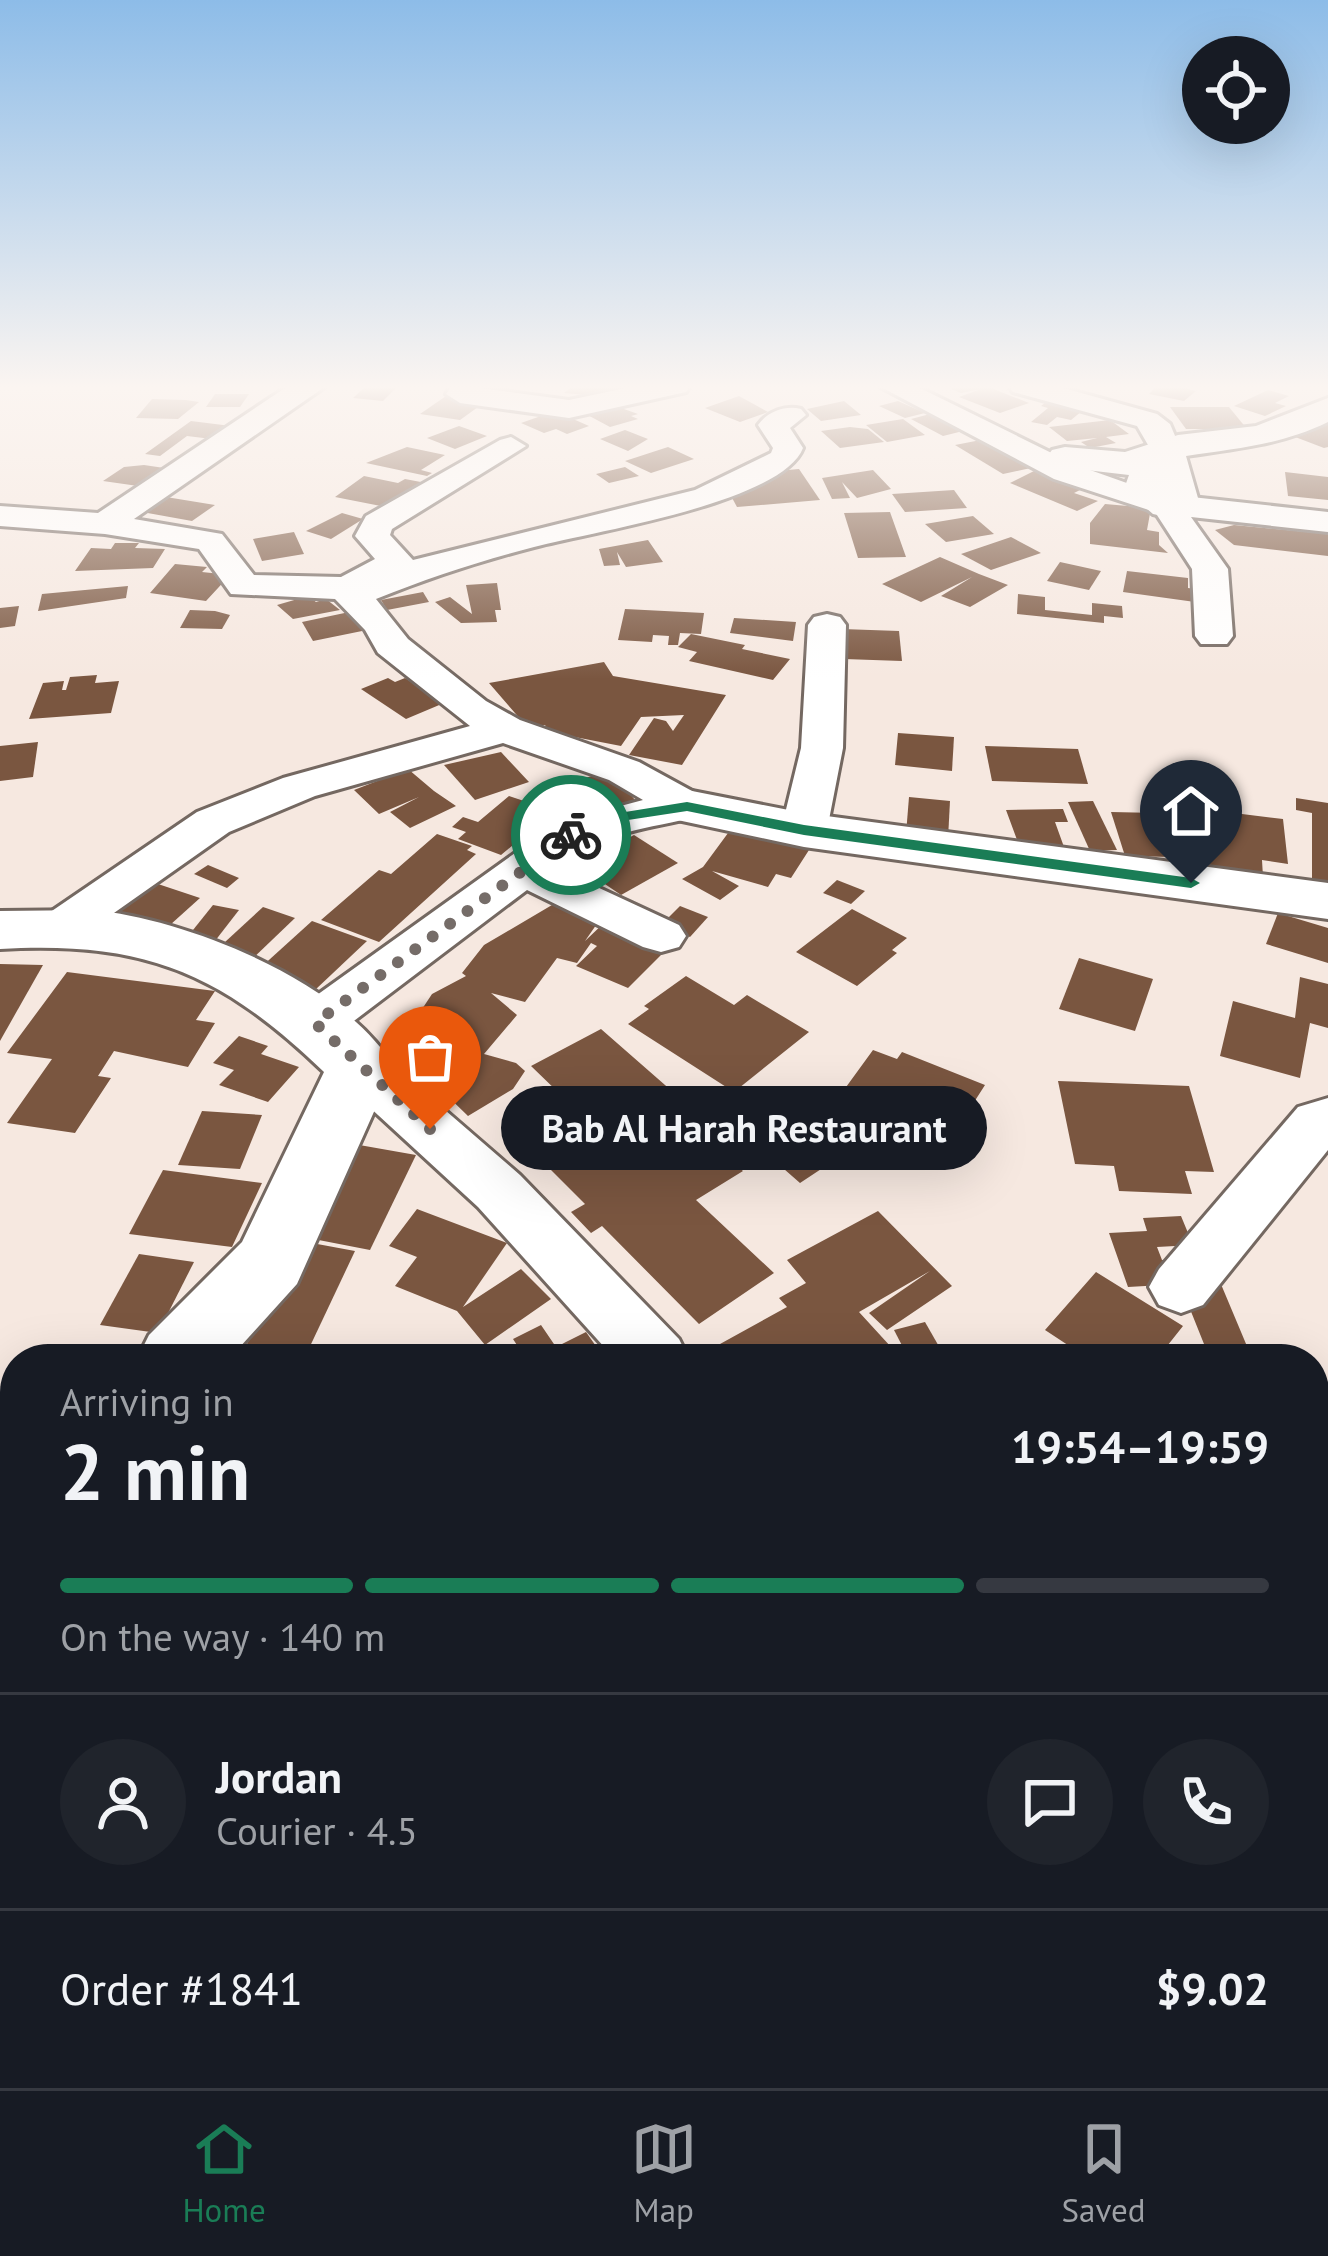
<!DOCTYPE html>
<html lang="en">
<head>
<meta charset="utf-8">
<style>
  body { margin:0; font-family:"PT Sans",sans-serif; background:#20242c; color:#f1f3f6; height:100vh; display:flex; flex-direction:column; font-size:45px; white-space:nowrap }
  * { box-sizing:border-box; margin:0 }
  p { font-size:39px; color:#9ea1a6 }
  .icon { flex:none; width:66px; height:66px; fill:none; stroke:currentColor; stroke-width:2; stroke-linecap:round; stroke-linejoin:round }
  .map { position:relative; flex:1; overflow:hidden }
  .drawer { position:absolute; left:0px; top:1344px; width:1329px; height:744px; display:flex; flex-direction:column; background:#171b24; border-radius:48px 48px 0 0; box-shadow:0 12px 48px #0002 }
  .drawer>* { flex:none }
  .buttons { position:absolute; left:1182px; top:36px; display:grid; gap:24px }
  .buttons a { display:grid; place-items:center; width:108px; height:108px; border-radius:50%; background:#171b24; box-shadow:0 12px 48px #0002; font-size:60px }
  .pin { position:absolute; display:grid; place-items:center; width:102px; height:102px; color:#fff; margin:-123px -51px; border-radius:50% 50% 50% 0; rotate:-45deg; box-shadow:0 0 12px #0007 }
  .pin .icon { rotate:45deg }
  .courier { position:absolute; display:grid; place-items:center; width:120px; height:120px; margin:-60px; border:9px solid #1a7d56; border-radius:50%; background:#fff; color:#222; box-shadow:0 3px 15px #0007 }
  .bubble { position:absolute; height:84px; border-radius:42px; background:#171b24; box-shadow:0 12px 48px #0002; font-size:39px; font-weight:700; line-height:84px; text-align:center }
  .overview em { font-style:normal; font-weight:700 }
  .overview div { display:flex; flex-direction:column-reverse }
  .overview { display:flex; align-items:center; justify-content:space-between; height:204px; padding:0 60px }
  h1 { font-size:78px; font-weight:700; line-height:90px }
  .bar { display:grid; grid-template-columns:repeat(4,1fr); gap:18px 12px; align-content:center; height:144px; padding:0 60px }
  .bar i { height:15px; border-radius:9px; background:#363941 }
  .bar .on { background:#1a7d56 }
  .bar p { grid-column:span 4 }
  .line { display:flex; align-items:center; gap:30px; padding:0 60px; border-top:3px solid #363941 }
  .line div { flex:1 }
  .round { display:grid; place-items:center; flex:none; width:126px; height:126px; border-radius:63px; background:#20242c }
  .tab-bar { display:flex; justify-content:space-around; align-items:center; height:168px; border-top:3px solid #363941; background:#171b24; font-size:33px; color:#9ea1a6 }
  .tab-bar a { display:grid; justify-items:center; gap:6px }
  .tab-bar .on { color:#1a7d56 }
  .map>svg:first-child { display:block }
  .building { fill:#7a5640 }
  .lines { fill:none; stroke-linecap:round; stroke-linejoin:round }
  .minor-casing { stroke:#746861; stroke-width:6 }
  .major-casing { stroke:#746861; stroke-width:6 }
  .minor { fill:#fff; fill-rule:evenodd }
  .major { fill:#fff; fill-rule:evenodd }
  .route { fill:#1a7d56 }
  .done { stroke:#756c68; stroke-width:12; stroke-dasharray:0 21.6 }
</style>
</head>
<body>
<div class="map">
<svg width="1328" height="2088" viewBox="0 0 1328 2088">
  <rect width="100%" height="100%" fill="#f6e8e0"/>
  <g class="building">
    <path d="M366,386H398L383,401L353,398Z"/>
    <path d="M573,386H612L621,388L610,397L564,393Z"/>
    <path d="M958,386H986L1029,403L1000,413L959,397L981,389L961,393L951,389Z"/>
    <path d="M1157,386H1174L1196,391L1184,401L1149,394Z"/>
    <path d="M1268,390L1289,396L1275,403L1286,406L1265,416L1234,406Z"/>
    <path d="M215,394H249L240,407H206Z"/>
    <path d="M446,396L485,402L460,420L420,414Z"/>
    <path d="M739,396L768,412L740,422L705,408Z"/>
    <path d="M152,399L186,400L199,402L178,419L136,418Z"/>
    <path d="M1049,400L1071,405L1068,408L1082,411L1071,420L1057,417L1047,425L1031,422L1048,408L1041,406Z"/>
    <path d="M844,401L861,415L821,421L807,409Z"/>
    <path d="M898,401L925,413L905,418L879,406Z"/>
    <path d="M610,404L638,414L631,416L638,419L610,427L582,412Z"/>
    <path d="M1170,407H1229L1247,429H1186Z"/>
    <path d="M555,411L589,426L567,434L556,429L544,433L521,423Z"/>
    <path d="M930,414L963,431L943,436L911,419Z"/>
    <path d="M903,419L925,435L887,442L866,425Z"/>
    <path d="M1110,420L1129,434L1106,437L1116,443L1090,448L1081,442L1097,438L1067,441L1049,427Z"/>
    <path d="M191,421L231,426L212,439L187,436L160,456L145,454Z"/>
    <path d="M1328,423V447L1324,448L1290,435Z"/>
    <path d="M459,426L487,436L455,449L427,438Z"/>
    <path d="M850,427L868,429L884,442L840,448L821,431Z"/>
    <path d="M625,430L648,439L628,451L600,439Z"/>
    <path d="M991,438L1040,466L1003,474L955,445Z"/>
    <path d="M407,447L445,455L421,470L432,473L427,476L366,463Z"/>
    <path d="M668,447L694,459L651,473L625,461Z"/>
    <path d="M144,465L171,469L145,487L103,481L124,467Z"/>
    <path d="M625,467L639,476L609,483L596,474Z"/>
    <path d="M799,469L820,500L737,507L724,483L754,473Z"/>
    <path d="M873,470L891,489L857,498L842,482L850,498L832,499L822,478Z"/>
    <path d="M1036,470L1084,488L1074,493L1098,501L1077,511L1010,483Z"/>
    <path d="M1285,472L1328,477V500L1288,496Z"/>
    <path d="M364,476L398,483L405,479L426,483L391,508L335,497Z"/>
    <path d="M954,490L967,508L905,512L892,494Z"/>
    <path d="M166,497L215,505L192,521L142,512Z"/>
    <path d="M1105,504L1151,508L1147,530L1159,532V545L1168,553L1090,544V523Z"/>
    <path d="M890,512L906,557L858,558L844,513Z"/>
    <path d="M342,513L363,519L331,539L306,531Z"/>
    <path d="M973,516L994,534L946,542L925,524Z"/>
    <path d="M1234,525L1328,534V556L1234,545L1215,530Z"/>
    <path d="M294,532L304,554L262,561L253,539Z"/>
    <path d="M1011,537L1041,553L991,570L961,554Z"/>
    <path d="M648,540L663,562L626,567L617,552L620,565L604,566L599,549Z"/>
    <path d="M115,543H139L135,548L165,549L153,568L75,571L91,548L111,549Z"/>
    <path d="M940,557L979,574L1008,585L970,607L941,596L972,577L921,602L882,584Z"/>
    <path d="M1060,562L1101,571L1089,590L1047,581Z"/>
    <path d="M175,564L207,567L202,572L230,575L206,601L150,593Z"/>
    <path d="M1127,571L1188,578V588L1196,589L1195,602L1123,592Z"/>
    <path d="M497,583L501,610H495L497,622L461,623L435,602L450,597L472,614L466,585Z"/>
    <path d="M128,586L126,598L38,611L42,594Z"/>
    <path d="M423,592L429,602L387,610L381,600Z"/>
    <path d="M1018,594L1045,597V610L1092,615V603L1122,606L1123,618L1104,616V623L1017,614Z"/>
    <path d="M308,596L316,602L326,599L340,610L293,619L277,605Z"/>
    <path d="M19,606L15,626L0,628V608Z"/>
    <path d="M625,609L704,613L701,634L680,633L678,645H668L669,636L653,635L652,642L618,640Z"/>
    <path d="M190,610L215,611L230,615L222,629L180,628Z"/>
    <path d="M354,611L367,630L313,641L302,622Z"/>
    <path d="M734,618L796,622L793,641L730,633Z"/>
    <path d="M842,629L899,631L902,661L844,659Z"/>
    <path d="M691,634L745,645L742,649L790,659L773,680L689,661L697,652L678,647Z"/>
    <path d="M604,662L613,676L726,695L682,765L629,755L654,718L666,721L673,731L684,715L641,717L621,746L549,732L545,725L528,728L489,683Z"/>
    <path d="M97,675L95,683L119,681L111,713L29,719L43,683L64,681L62,690H66L70,677Z"/>
    <path d="M388,678L395,682L405,678L444,703L406,719L361,689Z"/>
    <path d="M898,733L954,737L952,771L895,765Z"/>
    <path d="M38,742L33,777L0,781V746Z"/>
    <path d="M985,746L1078,749L1088,784L992,781Z"/>
    <path d="M501,752L529,782L475,800L444,765Z"/>
    <path d="M408,769L434,791L456,806L410,828L390,812L419,797L379,814L354,790Z"/>
    <path d="M611,771L635,800L581,815L558,785Z"/>
    <path d="M509,796L554,811L501,855L458,839L466,832L452,827L463,817L478,822Z"/>
    <path d="M909,797L950,801L948,839L906,834Z"/>
    <path d="M1296,798L1328,803V892L1312,889V813L1296,810Z"/>
    <path d="M1093,801L1117,850L1090,851L1068,802Z"/>
    <path d="M1063,809L1068,822H1055L1064,847L1020,848L1006,810Z"/>
    <path d="M1218,811L1283,819L1288,864L1262,860L1263,877L1204,868L1202,836L1219,838Z"/>
    <path d="M1111,812L1158,813L1174,857L1125,856Z"/>
    <path d="M731,829L809,850L791,878L776,874L768,887L712,871L739,886L720,900L682,879L703,867Z"/>
    <path d="M437,834L472,846L467,850L476,854L379,942L321,920L379,870L391,874Z"/>
    <path d="M634,835L678,863L621,895L577,865Z"/>
    <path d="M208,865L239,878L227,888L194,874Z"/>
    <path d="M146,880L200,898L160,934L104,916Z"/>
    <path d="M837,880L865,891L851,904L823,893Z"/>
    <path d="M213,905L239,910L208,950L181,945Z"/>
    <path d="M552,905L601,918L585,941L606,921L669,947L628,988L576,966L597,946L591,943L577,963L557,958L525,1002L491,993L517,1015L484,1054L516,1063L525,1071L513,1089L468,1116L397,1047L432,994L466,976L462,973L484,945Z"/>
    <path d="M680,906L708,917L690,937L661,925Z"/>
    <path d="M263,907L295,918L246,965L212,954Z"/>
    <path d="M852,909L907,938L892,950L897,953L857,986L796,952Z"/>
    <path d="M1278,913L1328,928V963L1266,944Z"/>
    <path d="M312,921L367,941L315,990L259,969Z"/>
    <path d="M1079,958L1153,979L1135,1031L1059,1009Z"/>
    <path d="M0,964L43,965L0,1041Z"/>
    <path d="M67,972L215,991L196,1020L215,1023L188,1067L114,1051L98,1076L111,1078L75,1133L7,1123L52,1059L7,1053Z"/>
    <path d="M686,976L734,1005L747,995L809,1032L734,1092L628,1024L649,1009L644,1006Z"/>
    <path d="M1300,977L1328,984V1028L1310,1023L1300,1078L1220,1056L1233,1001L1295,1018Z"/>
    <path d="M601,1029L705,1120L693,1127L743,1171L696,1200L774,1273L699,1324L602,1226L591,1233L571,1212L585,1204L506,1125L561,1095L531,1066Z"/>
    <path d="M239,1036L268,1046L261,1054L299,1067L268,1102L219,1085L234,1070L213,1063Z"/>
    <path d="M873,1050L897,1059L902,1052L985,1085L969,1110L947,1101L914,1152L857,1127L872,1107L841,1094Z"/>
    <path d="M1058,1081L1189,1086L1214,1172L1185,1171L1192,1194L1119,1191L1114,1166L1075,1164Z"/>
    <path d="M823,1088L847,1101L835,1112L811,1099Z"/>
    <path d="M790,1097L817,1119L826,1113L862,1142L800,1183L761,1149L777,1139L753,1119Z"/>
    <path d="M202,1111L262,1115L240,1169L178,1165Z"/>
    <path d="M348,1143L416,1155L370,1250L298,1236Z"/>
    <path d="M163,1170L262,1183L232,1247L129,1234Z"/>
    <path d="M417,1209L507,1243L463,1307L521,1269L551,1299L485,1345L457,1311L395,1286L417,1257L389,1246Z"/>
    <path d="M878,1211L952,1286L887,1330L869,1313L930,1271L859,1312L902,1359H732L720,1344L787,1307L779,1298L806,1283L787,1260Z"/>
    <path d="M1181,1216L1193,1245L1157,1247L1162,1260L1210,1258L1249,1351L1274,1349L1278,1359H1210L1180,1284L1128,1287L1109,1233L1147,1231L1143,1218Z"/>
    <path d="M301,1241L355,1251L304,1359H239Z"/>
    <path d="M139,1254L194,1262L158,1333L100,1325Z"/>
    <path d="M1096,1272L1183,1326L1160,1355L1166,1359H1089L1045,1330Z"/>
    <path d="M925,1322L945,1357L909,1359L894,1330Z"/>
    <path d="M541,1325L556,1347L586,1332L605,1359H526L513,1339Z"/>
    <path d="M14,1642L15,1941L0,1942V1690Z"/>
    <path d="M1314,1690L1328,1709V1834L1314,1814Z"/>
    <path d="M15,1963L8,2088H0V1967Z"/>
    <path d="M824,2073H996L1001,2088H829Z"/>
    <path d="M1066,2073H1167L1170,2088H1068Z"/>
    <path d="M1189,2073H1269L1273,2088H1192Z"/>
  </g>
  <g class="lines">
    <g class="minor-casing">
      <g id="minor">
        <path d="M288,386H326L134,519L222,534L254,575L341,577L375,559L355,536L366,516L500,440L511,437L526,446L392,529L390,535L413,560L695,490L771,453L773,448L758,425C768,411 786,405 801,409L806,415L790,428L803,448C782,503 590,532 534,547C480,561 428,578 376,599L408,639L486,701L520,720L639,762L703,797L709,806L703,815C642,831 609,828 556,868L679,925L686,936L679,947L661,952L643,947L527,890L334,1036L315,1041L296,1036L288,1023L296,1010L557,823L643,800L609,780L503,743L315,796L229,832L77,939L60,944L43,939L35,928L43,917L197,812L283,778L470,726L378,653L365,630L335,599L231,594L199,549L105,534L0,526V506L98,513Z"/>
        <path d="M466,386L569,400L635,386H690L686,392L569,418L460,403L446,394L450,388Z"/>
        <path d="M879,386H916L1076,465L1155,493L1328,512V532L1191,517L1228,569L1233,636L1227,644H1201L1195,636L1192,569L1155,512L1054,479Z"/>
        <path d="M1009,386H1056L1157,414L1170,424L1181,450L1166,459L1155,457L1137,426L1013,392Z"/>
        <path d="M827,614L840,617L846,625L843,748L827,830L820,840L804,844L788,840L781,830L801,748L808,625L814,617Z"/>
        <path d="M360,1048L379,1053L520,1175L679,1339L689,1359H615L478,1207L341,1081L333,1067L341,1053Z"/>
        <path d="M1328,1098V1150L1203,1305L1181,1313L1159,1305L1149,1287L1159,1269L1298,1107Z"/>
        <path d="M1328,1482V1552L1314,1557V1488Z"/>
        <path d="M1314,1852L1328,1858V1970L1314,1964Z"/>
        <path d="M466,2073H560L563,2088H469Z"/>
        <path d="M940,2073H1034L1039,2088H945Z"/>
      </g>
    </g>
    <g class="major-casing">
      <g id="major">
        <path d="M1328,398V422C1281,445 1237,448 1186,456L1198,498L1181,514L1167,517L1153,514L1124,489L1129,475L1052,466L1046,458L1052,450L1065,447L1125,452L1178,435L1256,426Z"/>
        <path d="M687,790L804,813L1328,883V919L804,847L668,818L660,806L668,794Z"/>
        <path d="M93,910C187,919 344,982 394,1067L297,1284L229,1359H137L149,1335L242,1242L324,1072C220,972 144,941 0,949V911Z"/>
        <path d="M15,1507V1615L0,1621V1513Z"/>
      </g>
    </g>
    <use href="#minor" class="minor"/>
    <use href="#major" class="major"/>
  </g>
  <linearGradient id="sky" x2="0" y2="1"><stop stop-color="#8dbce8"/><stop offset="0.57" stop-color="#fbf5f1"/><stop offset="1" stop-color="#fbf5f1" stop-opacity="0"/></linearGradient>
  <rect width="1328" height="679" fill="url(#sky)"/>
  <path class="route" d="M687,802L804,825L1191,878L1200,883L1191,888L804,835L687,811L628,820L571,840L563,835L619,813Z"/>
  <g class="lines">
    <path class="done" d="M430,1129L315,1023L571,835"/>
  </g>
</svg>
<div class="buttons">
<a><svg class="icon" aria-label="locate" viewBox="0 0 24 24"><circle cx="12" cy="12" r="6"/><path d="M12 2v4M12 18v4M2 12h4M18 12h4"/></svg></a>
</div>
<div class="pin" style="left:430px;top:1129px;background:#ea580c"><svg class="icon" aria-label="bag" viewBox="0 0 24 24"><path d="M5 8h14l-1 12H6zM9 8a3 3 0 0 1 6 0"/></svg></div>
<div class="pin" style="left:1191px;top:883px;background:#1f2937"><svg class="icon" aria-label="home" viewBox="0 0 24 24"><path d="M3 11l9-7 9 7M6 9v11h12V9"/></svg></div>
<div class="courier" style="left:571px;top:835px"><svg class="icon" aria-label="bike" viewBox="0 0 24 24"><circle cx="6" cy="16" r="4"/><circle cx="18" cy="16" r="4"/><path d="M6 16l4-8h5l3 8M10 8l3 8H6M13 5h3"/></svg></div>
<div class="bubble" style="left:501px;top:1086px;width:486px">Bab Al Harah Restaurant</div>
<section class="drawer">
<div class="overview"><div><h1>2 min</h1><p>Arriving in</p></div><em>19:54–19:59</em></div>
<div class="bar"><i class="on"></i><i class="on"></i><i class="on"></i><i></i><p>On the way · 140 m</p></div>
<div class="line" style="height:216px"><a class="round"><svg class="icon" aria-label="person" viewBox="0 0 24 24"><circle cx="12" cy="8" r="4"/><path d="M4 21q1-7 8-7t8 7"/></svg></a><div><b>Jordan</b><p>Courier · 4.5</p></div><a class="round"><svg class="icon" aria-label="chat" viewBox="0 0 24 24"><path d="M4 5h16v11H9l-5 4z"/></svg></a><a class="round"><svg class="icon" aria-label="phone" viewBox="0 0 24 24"><path d="M5 4h4l2 5-3 2q2 4 5 5l2-3 5 2v4C11 20 4 13 5 4z"/></svg></a></div>
<div class="line" style="height:156px"><div>Order #1841</div><b>$9.02</b></div>
</section>
</div>
<nav class="tab-bar">
<a class="on"><svg class="icon" aria-label="home" viewBox="0 0 24 24"><path d="M3 11l9-7 9 7M6 9v11h12V9"/></svg>Home</a>
<a><svg class="icon" aria-label="map" viewBox="0 0 24 24"><path d="M3 6l6-2 6 2 6-2v14l-6 2-6-2-6 2zM9 4v14M15 6v14"/></svg>Map</a>
<a><svg class="icon" aria-label="saved" viewBox="0 0 24 24"><path d="M7 4h10v16l-5-4-5 4z"/></svg>Saved</a>
</nav>
</body>
</html>
